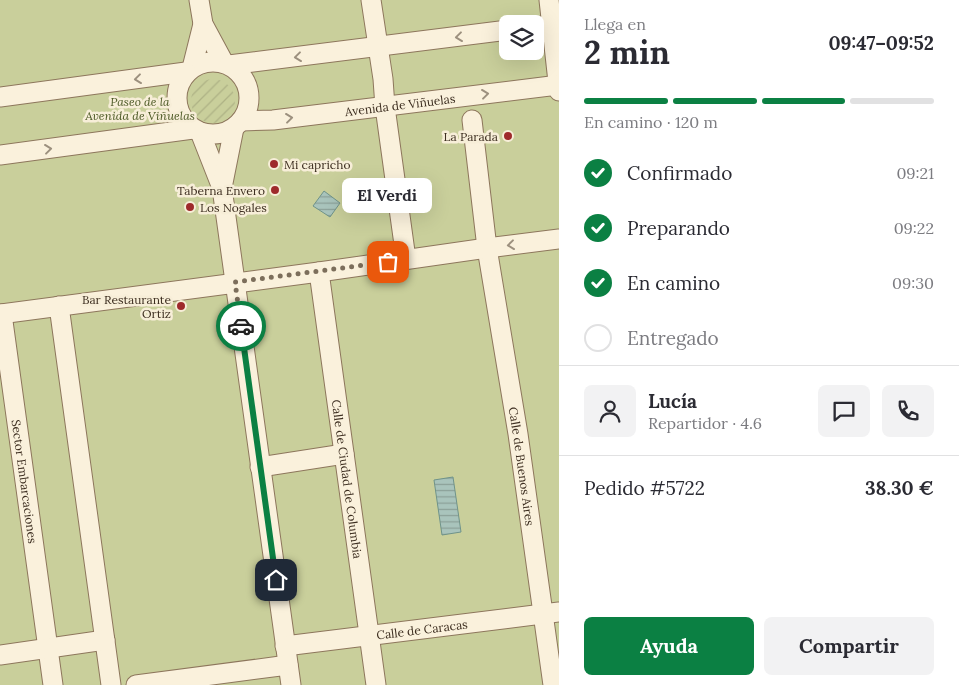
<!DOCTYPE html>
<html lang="es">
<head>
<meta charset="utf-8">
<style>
  body { margin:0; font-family:Lora,serif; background:#f2f2f3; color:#2b2b33; height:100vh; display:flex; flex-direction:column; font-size:19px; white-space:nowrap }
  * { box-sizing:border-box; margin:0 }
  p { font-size:16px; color:#7c7c81 }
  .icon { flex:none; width:28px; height:28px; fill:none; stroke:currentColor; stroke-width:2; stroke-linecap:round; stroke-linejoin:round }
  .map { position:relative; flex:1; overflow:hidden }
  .sheet { display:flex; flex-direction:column; background:#fff; width:400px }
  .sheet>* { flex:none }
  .fabs { position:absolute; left:499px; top:15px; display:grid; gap:10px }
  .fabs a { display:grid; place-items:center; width:45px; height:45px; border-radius:8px; background:#fff; box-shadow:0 5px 20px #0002; font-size:25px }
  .pin { position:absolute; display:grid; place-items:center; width:42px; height:42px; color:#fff; margin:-21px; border-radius:10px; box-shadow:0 2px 8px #0006 }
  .courier { position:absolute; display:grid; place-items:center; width:50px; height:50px; margin:-25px; border:4px solid #0b8043; border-radius:50%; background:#fff; color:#222; box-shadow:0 1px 6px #0007 }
  .bubble { position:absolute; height:35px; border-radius:8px; background:#fff; box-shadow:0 5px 20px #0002; font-size:16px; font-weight:700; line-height:35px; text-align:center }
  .head em { font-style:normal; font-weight:700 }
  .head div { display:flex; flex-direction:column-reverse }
  .head { display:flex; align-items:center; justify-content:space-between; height:85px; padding:0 25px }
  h1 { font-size:32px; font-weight:700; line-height:38px }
  .bar { display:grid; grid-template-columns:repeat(4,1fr); gap:8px 5px; align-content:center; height:60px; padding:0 25px }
  .bar i { height:6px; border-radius:4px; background:#e1e1e2 }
  .bar .active { background:#0b8043 }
  .bar p { grid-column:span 4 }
  .line { display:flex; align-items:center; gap:12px; padding:0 25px; border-top:1px solid #e1e1e2 }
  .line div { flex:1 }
  .round { display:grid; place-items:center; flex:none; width:52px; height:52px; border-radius:8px; background:#f2f2f3 }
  ol { padding:0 25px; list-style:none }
  li { display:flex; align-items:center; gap:15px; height:55px }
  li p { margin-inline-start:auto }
  li .icon { padding:5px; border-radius:50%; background:#0b8043; color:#fff; stroke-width:4 }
  li:last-child { color:#7c7c81 }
  li i { width:28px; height:28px; border:2px solid #e1e1e2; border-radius:50% }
  .primary-button { display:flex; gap:10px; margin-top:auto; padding:10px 25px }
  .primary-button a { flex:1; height:58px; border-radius:8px; background:#0b8043; color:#fff; font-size:20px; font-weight:700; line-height:58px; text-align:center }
  .primary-button a+a { background:#f2f2f3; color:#2b2b33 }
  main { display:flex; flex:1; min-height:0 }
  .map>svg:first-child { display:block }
  .park { fill:#c9cf9b; fill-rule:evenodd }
  .garden { fill:url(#garden-furrows) }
  .water { fill:url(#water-rules); stroke:#6f938a }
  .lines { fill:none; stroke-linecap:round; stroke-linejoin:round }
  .minor-casing { stroke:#8d765c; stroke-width:21 }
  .minor { stroke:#faf1dc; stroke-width:19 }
  .oneway { stroke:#9c907e }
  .done { stroke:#7c6e5b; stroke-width:5; stroke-dasharray:0 9 }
  .route { stroke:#0b8043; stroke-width:6 }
  .poi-dot { fill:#9e2a2b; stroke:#f7eed8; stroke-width:2 }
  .labels { text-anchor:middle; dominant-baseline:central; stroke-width:5; stroke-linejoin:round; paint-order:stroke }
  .park-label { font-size:12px; font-style:italic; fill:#4d5a26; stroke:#f7eed8 }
  .street-label { font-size:12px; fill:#3d2e20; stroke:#f7eed8 }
  .poi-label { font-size:12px; fill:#3d2e20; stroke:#f7eed8; text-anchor:end }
</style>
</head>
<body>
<main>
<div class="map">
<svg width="559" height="685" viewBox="0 0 559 685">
  <defs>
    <pattern id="garden-furrows" width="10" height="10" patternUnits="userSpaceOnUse" patternTransform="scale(1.25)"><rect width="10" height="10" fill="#c9cf9b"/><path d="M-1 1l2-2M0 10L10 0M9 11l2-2" fill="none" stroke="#aeb285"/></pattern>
    <pattern id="water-rules" width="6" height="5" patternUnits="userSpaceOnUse" patternTransform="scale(1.25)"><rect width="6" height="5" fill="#a9c4bc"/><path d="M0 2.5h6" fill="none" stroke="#8ba098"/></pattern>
  </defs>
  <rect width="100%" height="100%" fill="#f0e4c8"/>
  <path class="park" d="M0,0H559V685H0ZM508,24H535V51H508Z"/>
  <circle class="garden" cx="213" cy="101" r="22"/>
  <g class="water">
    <path d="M324,191L340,203L330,217L313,206Z"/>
    <path d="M453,477L461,532L442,535L434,480Z"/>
  </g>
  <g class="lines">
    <g class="minor-casing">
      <g id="minor">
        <path d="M199,0L203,24L224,63"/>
        <path d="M371,0L383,79L385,107L406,259"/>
        <path d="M549,0L559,91"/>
        <path d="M535,27L559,24"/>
        <circle cx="213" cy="98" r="36"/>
        <path d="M229,65L508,30"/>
        <path d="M192,68L203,24"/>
        <path d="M0,97L186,72"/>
        <path id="s1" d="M472,120L487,248L518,434L553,685"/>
        <path id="s2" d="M241,121L273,120L559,85"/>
        <path d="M200,132L222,188L291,685"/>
        <path d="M0,155L193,129"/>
        <path d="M222,188L234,128"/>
        <path id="s3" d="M319,272L376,685"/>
        <path d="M59,306L111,685"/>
        <path d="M0,314L319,272L487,248L559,239"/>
        <path id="s4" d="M2,314L53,685"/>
        <path d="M260,467L344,454"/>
        <path id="s5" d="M285,646L559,612"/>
        <path d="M0,655L105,640"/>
        <path d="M136,685L288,665"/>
      </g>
    </g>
    <use href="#minor" class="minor"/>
  </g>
  <defs><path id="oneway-chevron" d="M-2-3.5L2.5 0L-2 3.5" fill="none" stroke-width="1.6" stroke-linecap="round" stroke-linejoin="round" transform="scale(1.25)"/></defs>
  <g class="oneway">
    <use href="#oneway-chevron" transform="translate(459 37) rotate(173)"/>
    <use href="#oneway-chevron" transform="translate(298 57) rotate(173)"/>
    <use href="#oneway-chevron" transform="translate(138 79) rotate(173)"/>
    <use href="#oneway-chevron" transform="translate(485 94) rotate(-7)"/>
    <use href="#oneway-chevron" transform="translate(289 118) rotate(-7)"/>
    <use href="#oneway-chevron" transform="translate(48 149) rotate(-7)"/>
    <use href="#oneway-chevron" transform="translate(511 245) rotate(173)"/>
  </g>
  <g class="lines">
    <path class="done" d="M241,326L235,282L388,262"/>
    <path class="route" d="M241,326L276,580"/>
  </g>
  <g class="poi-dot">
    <circle cx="508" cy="136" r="5"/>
    <circle cx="274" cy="164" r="5"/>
    <circle cx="275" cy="190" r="5"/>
    <circle cx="190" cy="207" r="5"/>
    <circle cx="181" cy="306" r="5"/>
  </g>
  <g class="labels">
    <g class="park-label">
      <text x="140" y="101">Paseo de la<tspan x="140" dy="14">Avenida de Viñuelas</tspan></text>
    </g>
    <g class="street-label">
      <text stroke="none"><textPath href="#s2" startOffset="160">Avenida de Viñuelas</textPath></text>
      <text stroke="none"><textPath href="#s1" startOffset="350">Calle de Buenos Aires</textPath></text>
      <text stroke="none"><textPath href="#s3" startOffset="209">Calle de Ciudad de Columbia</textPath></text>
      <text stroke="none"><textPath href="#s4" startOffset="169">Sector Embarcaciones</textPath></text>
      <text stroke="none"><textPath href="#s5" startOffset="138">Calle de Caracas</textPath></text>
    </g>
    <g class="poi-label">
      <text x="498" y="136">La Parada</text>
      <text x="284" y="164" text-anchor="start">Mi capricho</text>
      <text x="265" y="190">Taberna Envero</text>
      <text x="200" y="207" text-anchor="start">Los Nogales</text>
      <text x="171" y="299">Bar Restaurante<tspan x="171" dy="14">Ortiz</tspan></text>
    </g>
  </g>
</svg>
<div class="fabs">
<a><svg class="icon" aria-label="layers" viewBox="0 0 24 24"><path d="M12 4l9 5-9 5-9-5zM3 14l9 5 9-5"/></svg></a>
</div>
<div class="pin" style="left:388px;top:262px;background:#ea580c"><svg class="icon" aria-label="bag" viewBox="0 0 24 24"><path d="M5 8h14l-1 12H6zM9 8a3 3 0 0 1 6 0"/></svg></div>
<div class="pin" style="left:276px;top:580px;background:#1f2937"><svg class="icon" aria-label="home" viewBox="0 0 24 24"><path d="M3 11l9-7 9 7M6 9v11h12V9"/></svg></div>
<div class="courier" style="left:241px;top:326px"><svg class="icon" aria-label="car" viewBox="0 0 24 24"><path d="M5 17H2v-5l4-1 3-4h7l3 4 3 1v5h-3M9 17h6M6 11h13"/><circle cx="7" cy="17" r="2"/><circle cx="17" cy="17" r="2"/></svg></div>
<div class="bubble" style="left:342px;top:178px;width:90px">El Verdi</div>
</div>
<section class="sheet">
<div class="head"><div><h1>2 min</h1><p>Llega en</p></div><em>09:47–09:52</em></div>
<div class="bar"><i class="active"></i><i class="active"></i><i class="active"></i><i></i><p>En camino · 120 m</p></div>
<ol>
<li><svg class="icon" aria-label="check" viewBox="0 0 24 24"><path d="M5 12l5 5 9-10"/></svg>Confirmado<p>09:21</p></li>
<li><svg class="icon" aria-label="check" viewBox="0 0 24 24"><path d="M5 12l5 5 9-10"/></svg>Preparando<p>09:22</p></li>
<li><svg class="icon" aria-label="check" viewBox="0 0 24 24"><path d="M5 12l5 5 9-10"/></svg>En camino<p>09:30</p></li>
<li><i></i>Entregado</li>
</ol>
<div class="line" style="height:90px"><a class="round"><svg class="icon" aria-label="person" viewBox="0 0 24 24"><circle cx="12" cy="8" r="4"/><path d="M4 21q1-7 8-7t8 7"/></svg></a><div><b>Lucía</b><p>Repartidor · 4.6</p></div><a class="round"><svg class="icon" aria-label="chat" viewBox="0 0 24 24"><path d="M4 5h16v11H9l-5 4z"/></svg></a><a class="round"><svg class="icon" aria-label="phone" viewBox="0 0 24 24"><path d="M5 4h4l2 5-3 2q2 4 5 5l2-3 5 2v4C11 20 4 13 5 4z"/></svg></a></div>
<div class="line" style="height:65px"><div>Pedido #5722</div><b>38.30 €</b></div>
<div class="primary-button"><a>Ayuda</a><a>Compartir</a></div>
</section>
</main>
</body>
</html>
